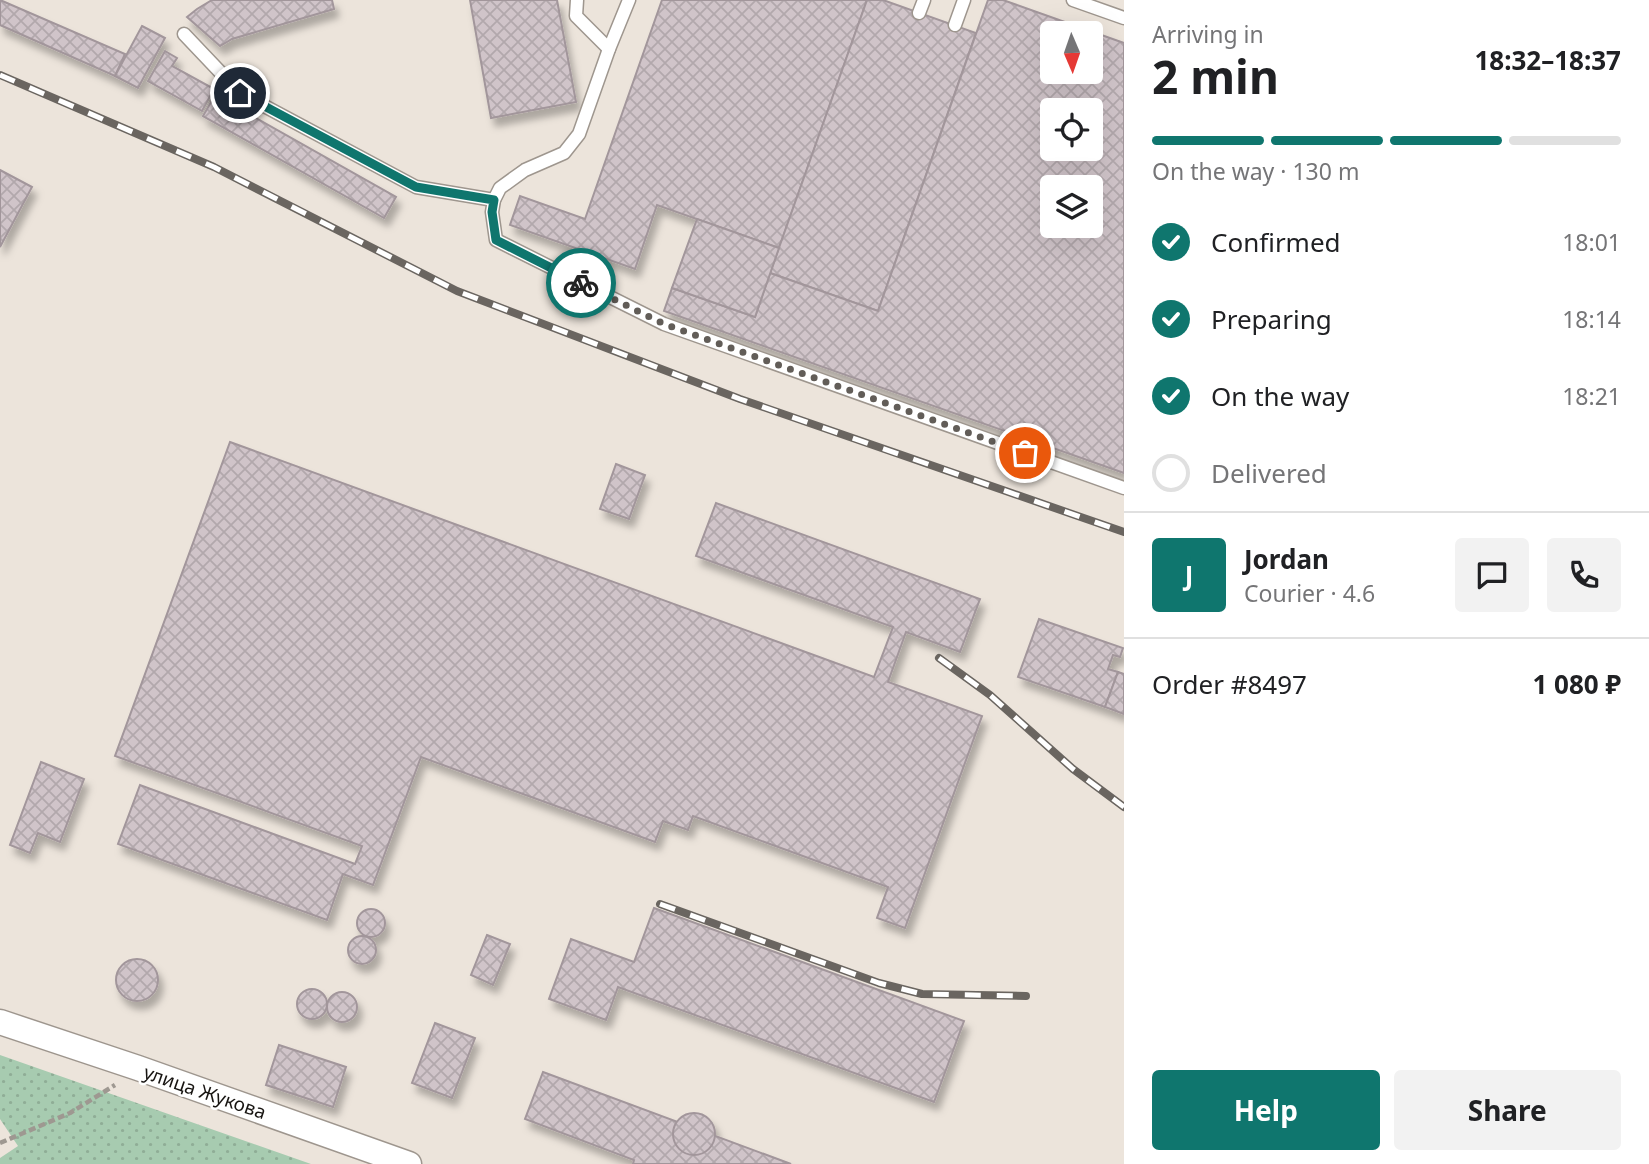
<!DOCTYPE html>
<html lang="en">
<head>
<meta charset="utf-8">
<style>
  body { margin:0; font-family:"Noto Sans",sans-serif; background:#f2f2f2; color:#202124; height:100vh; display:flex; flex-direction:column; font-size:26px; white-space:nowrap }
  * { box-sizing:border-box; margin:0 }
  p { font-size:23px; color:#757577 }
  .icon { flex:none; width:38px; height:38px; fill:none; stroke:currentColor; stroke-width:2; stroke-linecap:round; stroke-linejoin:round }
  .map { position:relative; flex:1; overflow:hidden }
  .side { display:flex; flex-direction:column; background:#fff; width:525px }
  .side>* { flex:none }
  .needle { width:46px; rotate:178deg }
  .fabs { position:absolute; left:1040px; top:21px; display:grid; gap:14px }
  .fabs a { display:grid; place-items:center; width:63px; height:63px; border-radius:7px; background:#fff; box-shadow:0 7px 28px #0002; font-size:35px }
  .pin { position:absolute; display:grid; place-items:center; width:60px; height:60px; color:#fff; margin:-30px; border:4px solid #fff; border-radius:50%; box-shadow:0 2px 7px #0007 }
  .courier { position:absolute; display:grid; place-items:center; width:70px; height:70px; margin:-35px; border:5px solid #0f766e; border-radius:50%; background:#fff; color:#222; box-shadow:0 2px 9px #0007 }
  .headline em { font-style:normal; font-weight:700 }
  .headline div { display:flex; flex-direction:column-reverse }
  .headline { display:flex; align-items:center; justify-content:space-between; height:119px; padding:0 28px }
  h1 { font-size:46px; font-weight:700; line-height:52px }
  .bar { display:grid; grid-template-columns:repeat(4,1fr); gap:10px 7px; align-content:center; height:84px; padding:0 28px }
  .bar i { height:9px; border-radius:5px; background:#e0e0e0 }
  .bar .selected { background:#0f766e }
  .bar p { grid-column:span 4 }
  .line { display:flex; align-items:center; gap:18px; padding:0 28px; border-top:2px solid #e0e0e0 }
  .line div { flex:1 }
  .round { display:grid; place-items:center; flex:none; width:74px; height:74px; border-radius:7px; background:#f2f2f2 }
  ol { padding:0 28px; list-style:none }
  li { display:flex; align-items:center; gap:21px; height:77px }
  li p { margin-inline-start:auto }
  li .icon { padding:7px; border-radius:50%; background:#0f766e; color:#fff; stroke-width:4 }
  li:last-child { color:#757577 }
  li i { width:38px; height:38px; border:4px solid #e0e0e0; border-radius:50% }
  .button { display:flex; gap:14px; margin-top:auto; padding:14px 28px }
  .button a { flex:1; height:80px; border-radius:7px; background:#0f766e; color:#fff; font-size:28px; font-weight:700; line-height:80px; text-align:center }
  .button a+a { background:#f2f2f2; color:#202124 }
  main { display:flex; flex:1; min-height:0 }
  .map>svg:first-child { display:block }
  .grass { fill:url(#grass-dots) }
  .building { fill:url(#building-cross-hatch); stroke:#a2969b; stroke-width:2; fill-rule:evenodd; filter:url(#shadow) }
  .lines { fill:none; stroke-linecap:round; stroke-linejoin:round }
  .lane-casing { stroke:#9e968e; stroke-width:15 }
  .street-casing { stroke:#9e968e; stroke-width:27 }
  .path { stroke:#9e9891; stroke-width:4.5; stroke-dasharray:7 3.5; stroke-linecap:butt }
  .lane { stroke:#fff; stroke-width:12 }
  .street { stroke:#fff; stroke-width:24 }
  .rail-casing { stroke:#6a6560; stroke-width:8 }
  .rail { stroke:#fff; stroke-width:5; stroke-dasharray:16; stroke-linecap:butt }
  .done { stroke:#625d58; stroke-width:7; stroke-dasharray:0 12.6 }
  .route { stroke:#0f766e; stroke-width:9 }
  .labels { text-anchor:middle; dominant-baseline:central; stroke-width:5; stroke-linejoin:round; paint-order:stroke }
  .street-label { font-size:19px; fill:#171411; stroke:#fff }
</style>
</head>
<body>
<main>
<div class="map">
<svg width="1124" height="1164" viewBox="0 0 1124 1164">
  <defs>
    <pattern id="grass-dots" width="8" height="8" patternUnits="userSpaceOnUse" patternTransform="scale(1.75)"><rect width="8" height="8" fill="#a7cbb0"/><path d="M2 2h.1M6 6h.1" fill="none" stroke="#8fad96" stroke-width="1.8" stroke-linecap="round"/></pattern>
    <pattern id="building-cross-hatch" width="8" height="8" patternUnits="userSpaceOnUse" patternTransform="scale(1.75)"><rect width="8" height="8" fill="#d0c4c9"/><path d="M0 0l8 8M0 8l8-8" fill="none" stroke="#b2a8ac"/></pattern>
    <filter id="shadow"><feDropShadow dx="4.5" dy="8" stdDeviation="3.5" flood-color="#0004"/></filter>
  </defs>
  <rect width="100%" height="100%" fill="#ece4db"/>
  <path class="grass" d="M0,1055L311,1164H0V1158L18,1146L0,1119Z"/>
  <g class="building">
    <path d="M0,0L125,54L115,76L0,25Z"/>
    <path d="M212,0H332L334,9L232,39L220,46L187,17L197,9Z"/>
    <path d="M470,0H557L576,102L491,118Z"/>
    <path d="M662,0H867L779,248L657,205L635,269L510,225L520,196L585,219Z"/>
    <path d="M867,0H883L976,33L878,311L770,273Z"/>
    <path d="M988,0H1003L1124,43V473L664,311L672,288L755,317L770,273L878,311ZM1052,33H1090V72H1052ZM1052,110H1090V149H1052ZM1052,187H1090V226H1052Z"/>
    <path d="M142,26L165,38L138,88L115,76Z"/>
    <path d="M165,51L177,58L172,66L214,89L202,111L148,81Z"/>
    <path d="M215,95L396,197L384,218L203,116Z"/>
    <path d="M0,170L32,187L0,247Z"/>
    <path d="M697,219L779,248L755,317L672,288Z"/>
    <path d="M230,442L874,677L893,627L696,556L716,503L980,599L960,652L906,632L888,682L982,716L905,928L877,918L888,887L693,816L688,830L663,821L655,842L421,757L373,885L343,874L327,920L118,844L140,785L355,864L362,846L115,756Z"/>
    <path d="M616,464L645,475L629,519L600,509Z"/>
    <path d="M1039,619L1123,648L1120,657L1113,655L1108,669L1118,672L1105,707L1018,677Z"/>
    <path d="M1118,672L1124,674V714L1105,707Z"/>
    <path d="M41,762L84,779L60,842L38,833L30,853L10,845Z"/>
    <path d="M654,908L964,1021L934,1102L618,987L606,1020L549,999L571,939L634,962Z"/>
    <circle cx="371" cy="923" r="14"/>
    <path d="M487,935L510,944L493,985L471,975Z"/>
    <circle cx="362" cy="950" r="14"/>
    <circle cx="137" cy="980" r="21"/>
    <circle cx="312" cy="1004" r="15"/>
    <circle cx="342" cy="1007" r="15"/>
    <path d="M435,1023L475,1038L452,1098L412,1083Z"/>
    <path d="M279,1045L346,1067L333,1107L266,1085Z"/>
    <path d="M543,1072L791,1164H633L634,1160L525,1119Z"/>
    <circle cx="694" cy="1134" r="21"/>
  </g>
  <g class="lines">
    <g class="lane-casing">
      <g id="lane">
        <path d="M577,0L576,16L609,49"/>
        <path d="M629,0L609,49L579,134L564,153L525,170L500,188L494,200L492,212L496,240L664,324L1124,488"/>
        <path d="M1073,0L1124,18"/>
        <path d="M919,13L924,0"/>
        <path d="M955,25L964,0"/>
        <path d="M184,34L240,93L416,187L494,200"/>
      </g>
    </g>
    <g class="street-casing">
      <path id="street" d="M0,1022L138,1068L409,1164"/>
    </g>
    <path class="path" d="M0,1143L70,1113L115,1085"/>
    <use href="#lane" class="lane"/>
    <use href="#street" class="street"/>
    <g class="rail-casing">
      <g id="rail">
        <path d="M0,75L214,167L457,291L740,399L1124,532"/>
        <path d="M939,658L990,695L1073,769L1124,807"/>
        <path d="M660,904L879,983L922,994L1026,996"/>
      </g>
    </g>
    <use href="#rail" class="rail"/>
  </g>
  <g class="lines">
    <path class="done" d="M581,283L664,324L1025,453"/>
    <path class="route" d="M240,93L416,187L494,200L492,212L496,240L581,283"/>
  </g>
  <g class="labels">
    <g class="street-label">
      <text transform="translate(205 1092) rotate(19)">улица Жукова</text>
    </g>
  </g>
</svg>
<div class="fabs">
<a><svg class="needle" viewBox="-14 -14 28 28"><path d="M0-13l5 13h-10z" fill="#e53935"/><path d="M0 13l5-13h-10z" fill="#757577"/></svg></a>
<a><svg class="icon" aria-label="locate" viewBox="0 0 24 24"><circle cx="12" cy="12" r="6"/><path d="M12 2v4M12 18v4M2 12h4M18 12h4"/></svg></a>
<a><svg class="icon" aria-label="layers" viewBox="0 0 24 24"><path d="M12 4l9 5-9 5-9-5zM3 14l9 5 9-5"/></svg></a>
</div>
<div class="pin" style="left:1025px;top:453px;background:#ea580c"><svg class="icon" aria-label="bag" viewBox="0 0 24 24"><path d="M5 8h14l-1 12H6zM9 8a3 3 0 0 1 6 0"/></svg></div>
<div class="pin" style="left:240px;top:93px;background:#1f2937"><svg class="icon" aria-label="home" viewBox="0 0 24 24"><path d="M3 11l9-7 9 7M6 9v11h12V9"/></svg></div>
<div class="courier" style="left:581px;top:283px"><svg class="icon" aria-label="bike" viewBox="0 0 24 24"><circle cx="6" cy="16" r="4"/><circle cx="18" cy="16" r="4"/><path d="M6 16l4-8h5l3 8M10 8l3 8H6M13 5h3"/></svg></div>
</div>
<section class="side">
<div class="headline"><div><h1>2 min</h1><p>Arriving in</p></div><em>18:32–18:37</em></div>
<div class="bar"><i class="selected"></i><i class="selected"></i><i class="selected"></i><i></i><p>On the way · 130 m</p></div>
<ol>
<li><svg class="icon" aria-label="check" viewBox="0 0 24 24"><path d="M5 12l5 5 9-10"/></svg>Confirmed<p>18:01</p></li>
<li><svg class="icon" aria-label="check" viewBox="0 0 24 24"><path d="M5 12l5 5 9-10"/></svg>Preparing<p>18:14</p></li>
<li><svg class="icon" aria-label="check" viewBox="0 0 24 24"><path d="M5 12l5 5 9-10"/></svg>On the way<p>18:21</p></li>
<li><i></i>Delivered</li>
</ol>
<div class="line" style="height:126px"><b class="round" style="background:#0f766e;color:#fff">J</b><div><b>Jordan</b><p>Courier · 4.6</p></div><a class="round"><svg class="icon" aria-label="chat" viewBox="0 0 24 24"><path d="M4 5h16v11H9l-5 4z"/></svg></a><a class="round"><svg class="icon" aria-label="phone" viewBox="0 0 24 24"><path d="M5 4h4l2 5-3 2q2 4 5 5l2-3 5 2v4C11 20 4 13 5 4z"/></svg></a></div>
<div class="line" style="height:91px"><div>Order #8497</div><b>1 080 ₽</b></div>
<div class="button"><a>Help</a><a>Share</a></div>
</section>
</main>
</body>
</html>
